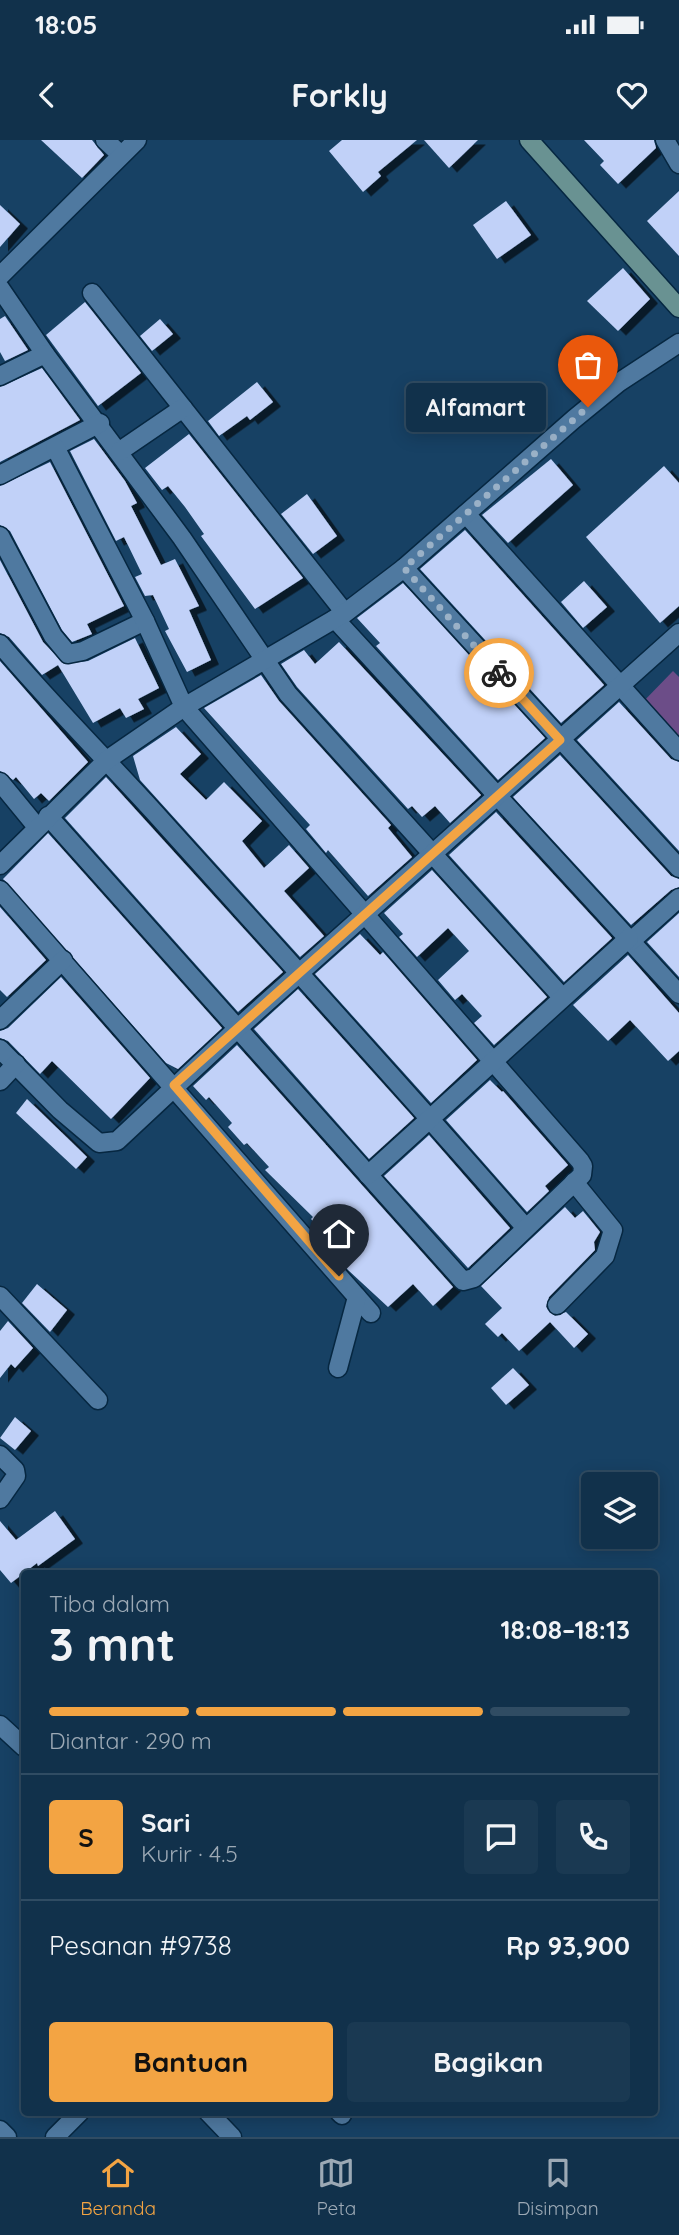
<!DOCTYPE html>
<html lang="id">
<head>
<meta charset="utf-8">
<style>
  body { margin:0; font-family:Quicksand,sans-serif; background:#1a3952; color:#f1f3f6; height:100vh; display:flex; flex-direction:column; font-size:26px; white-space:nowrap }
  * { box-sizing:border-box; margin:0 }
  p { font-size:23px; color:#9ca9b5 }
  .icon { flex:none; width:38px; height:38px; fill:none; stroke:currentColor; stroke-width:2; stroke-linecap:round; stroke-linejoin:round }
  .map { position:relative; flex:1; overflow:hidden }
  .sheet { position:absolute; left:21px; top:1430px; width:637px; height:546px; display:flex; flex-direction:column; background:#11314b; border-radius:7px; box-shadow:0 4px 18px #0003,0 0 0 2px #304c63 }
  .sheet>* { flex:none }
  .tools { position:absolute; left:581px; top:1332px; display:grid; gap:14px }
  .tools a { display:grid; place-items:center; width:77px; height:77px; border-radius:7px; background:#11314b; box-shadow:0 4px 18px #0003,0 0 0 2px #304c63; font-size:35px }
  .pin { position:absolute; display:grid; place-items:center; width:60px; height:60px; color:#fff; margin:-72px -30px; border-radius:50% 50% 50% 0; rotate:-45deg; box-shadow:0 0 7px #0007 }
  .pin .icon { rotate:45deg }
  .courier { position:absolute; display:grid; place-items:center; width:70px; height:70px; margin:-35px; border:5px solid #f3a443; border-radius:50%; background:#fff; color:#222; box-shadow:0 2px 9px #0007 }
  .bubble { position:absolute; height:49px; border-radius:7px; background:#11314b; box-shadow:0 4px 18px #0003,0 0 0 2px #304c63; font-size:23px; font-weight:700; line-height:49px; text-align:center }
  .overview em { font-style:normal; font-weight:700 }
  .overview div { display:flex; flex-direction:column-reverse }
  .overview { display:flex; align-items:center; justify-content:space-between; height:119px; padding:0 28px }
  h1 { font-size:46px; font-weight:700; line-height:52px }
  .bar { display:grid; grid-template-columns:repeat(4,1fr); gap:10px 7px; align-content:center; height:84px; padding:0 28px }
  .bar i { height:9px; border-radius:5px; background:#304c63 }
  .bar .selected { background:#f3a443 }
  .bar p { grid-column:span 4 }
  .line { display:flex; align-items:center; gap:18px; padding:0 28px; border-top:2px solid #304c63 }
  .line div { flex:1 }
  .round { display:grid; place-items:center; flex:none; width:74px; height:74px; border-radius:7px; background:#1a3952 }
  .primary-button { display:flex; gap:14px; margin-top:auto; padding:14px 28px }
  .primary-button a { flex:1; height:80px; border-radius:7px; background:#f3a443; color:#111; font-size:28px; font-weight:700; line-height:80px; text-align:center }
  .primary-button a+a { background:#1a3952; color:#f1f3f6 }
  .status { display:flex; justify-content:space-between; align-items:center; height:49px; padding:0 35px; background:#11314b; direction:ltr }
  .status svg { height:19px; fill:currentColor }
  header { display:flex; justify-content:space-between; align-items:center; height:91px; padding:0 28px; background:#11314b; font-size:32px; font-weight:700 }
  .menu { display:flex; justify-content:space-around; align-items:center; height:98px; border-top:2px solid #304c63; background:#11314b; font-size:19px; color:#9ca9b5 }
  .menu a { display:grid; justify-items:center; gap:4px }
  .menu .selected { color:#f3a443 }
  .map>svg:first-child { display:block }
  .green { fill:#6c4d88 }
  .building { fill:#c1d1f8; filter:url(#shadow) }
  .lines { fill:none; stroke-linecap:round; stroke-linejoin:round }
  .street-casing { stroke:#062741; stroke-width:21 }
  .secondary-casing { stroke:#062741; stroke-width:21 }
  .street { stroke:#4f79a0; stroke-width:18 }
  .secondary { stroke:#699292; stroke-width:18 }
  .done { stroke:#9ab1c7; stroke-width:7; stroke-dasharray:0 12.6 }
  .route { stroke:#f3a443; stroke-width:9 }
</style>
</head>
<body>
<div class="status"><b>18:05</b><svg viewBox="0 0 49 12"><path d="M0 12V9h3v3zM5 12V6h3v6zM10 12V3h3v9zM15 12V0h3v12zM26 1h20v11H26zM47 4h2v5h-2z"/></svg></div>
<header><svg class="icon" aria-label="back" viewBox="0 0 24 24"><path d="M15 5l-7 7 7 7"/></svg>Forkly<svg class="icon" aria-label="heart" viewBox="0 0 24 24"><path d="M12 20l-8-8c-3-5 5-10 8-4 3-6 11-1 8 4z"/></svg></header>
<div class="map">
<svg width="679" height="1997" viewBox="0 0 679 1997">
  <defs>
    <filter id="shadow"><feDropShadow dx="8" dy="4.5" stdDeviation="0" flood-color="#0009"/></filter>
  </defs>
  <rect width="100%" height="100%" fill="#174164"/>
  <path class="green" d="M673,531L679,537V604L640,565Z"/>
  <g class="building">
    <path d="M41,0H92L104,15L82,38Z"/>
    <path d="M342,0H417L378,32L381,36L363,52L329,11Z"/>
    <path d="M424,0H478L449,28Z"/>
    <path d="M584,0H654L656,8L618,44L600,25L604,21Z"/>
    <path d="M679,51V116L647,81Z"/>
    <path d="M506,61L531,95L497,119L473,85Z"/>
    <path d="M0,65L20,84L0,107Z"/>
    <path d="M623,128L650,159L618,191L587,161Z"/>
    <path d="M85,162L141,233L98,266L46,195Z"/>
    <path d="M5,176L28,210L5,221L0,212V179Z"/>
    <path d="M160,179L173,194L152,211L140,196Z"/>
    <path d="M42,228L80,280L0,322V247Z"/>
    <path d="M257,242L273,262L250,280L247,276L219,296L208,281Z"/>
    <path d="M189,294L303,438L255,469L201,396L204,394L185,367L168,346L162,350L145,328Z"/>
    <path d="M94,299L125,341L137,363L131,366L161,425L175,419L199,466L189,470L211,520L187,532L165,491L169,489L153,455L145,456L135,437L142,434L124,397L116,401L70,311Z"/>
    <path d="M551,319L573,345L508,403L482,375Z"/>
    <path d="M50,322L124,466L87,484L92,494L72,502L62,490L10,391L0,385V346Z"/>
    <path d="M664,326L679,343V466L660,483L586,397Z"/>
    <path d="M307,354L337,396L313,414L281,374Z"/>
    <path d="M465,390L604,545L561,583L420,429Z"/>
    <path d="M0,420L43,502L64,524L88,521L135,498L159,548L138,559L144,569L126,578L120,568L93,583L58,525L42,535L9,497L0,493Z"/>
    <path d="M584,441L607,467L583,488L561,462Z"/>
    <path d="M403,443L545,598L498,640L376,506L380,503L357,478Z"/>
    <path d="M339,502L481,655L450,683L435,666L422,677L412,666L408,669L297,547L281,524L304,510L315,524Z"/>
    <path d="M0,521L88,622L49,661L41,653L34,659L16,637L13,640L0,631Z"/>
    <path d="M261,535L279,561L391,685L388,688L412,717L368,756L328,710L326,713L306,689L310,685L204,568Z"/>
    <path d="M619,562L671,619L679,622V711L577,600Z"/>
    <path d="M176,587L201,614L180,634L206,660L224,642L262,681L242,701L264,728L289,705L309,728L284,751L324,796L300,817L140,640L133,616Z"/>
    <path d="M560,615L671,736L679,739V747L671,750L631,785L513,657Z"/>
    <path d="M106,637L283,832L238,872L65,678Z"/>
    <path d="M496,672L612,798L564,842L449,715Z"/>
    <path d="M48,693L222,888L178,929L166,923L3,739Z"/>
    <path d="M432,730L547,857L494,905L474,883L482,876L462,854L455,860L438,840L469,811L448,788L417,817L399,797L403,794L384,773Z"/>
    <path d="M0,767L46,820L7,857L0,850Z"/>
    <path d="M679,773V837L647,802Z"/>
    <path d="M360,794L380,815L383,812L477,920L431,963L315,834Z"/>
    <path d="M628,815L679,873V911L668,921L630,880L608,901L573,865Z"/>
    <path d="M61,837L150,938L111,979L52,921L40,934L8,901L0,898V891L8,888Z"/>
    <path d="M298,849L414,978L369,1019L254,889Z"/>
    <path d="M237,905L453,1147L433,1166L413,1144L388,1167L348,1130L329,1108L334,1104L311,1079L313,1077L265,1030L269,1027L247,1003L244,1005L228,987L232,983L209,957L206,960L193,946Z"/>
    <path d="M490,940L502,952L503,951L568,1025L545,1046L549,1051L527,1072L446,980Z"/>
    <path d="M27,959L87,1017L76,1029L16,973Z"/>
    <path d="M429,995L510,1088L468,1128L384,1036Z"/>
    <path d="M565,1067L575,1078L583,1071L600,1092L594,1102L595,1110L549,1157L546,1167L555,1176L566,1172L588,1194L574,1208L550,1182L519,1211L502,1193L498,1197L485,1184L502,1168L481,1146Z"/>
    <path d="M37,1144L67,1170L50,1192L22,1163Z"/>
    <path d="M8,1181L33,1208L15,1228L11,1224L0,1238V1191Z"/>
    <path d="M513,1228L529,1245L506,1265L491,1248Z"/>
    <path d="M15,1277L31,1291L15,1310L0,1298Z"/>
    <path d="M55,1371L75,1399L38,1426L37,1423L11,1443L0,1430V1381L16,1400Z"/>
  </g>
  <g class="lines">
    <g class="street-casing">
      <g id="street">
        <path d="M105,0L121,15"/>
        <path d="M665,0L679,24"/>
        <path d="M0,136L137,0"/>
        <path d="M0,148L45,214"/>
        <path d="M92,153L345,473"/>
        <path d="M0,236L45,214L182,398L288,554L562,857"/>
        <path d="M120,311L183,268"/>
        <path d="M0,335L100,283"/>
        <path d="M466,374L679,611"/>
        <path d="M0,396L53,496L68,514L83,511L145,481"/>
        <path d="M404,428L679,728"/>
        <path d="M335,479L679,854"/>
        <path d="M0,504C49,562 103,616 154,672C278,810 403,947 525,1087"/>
        <path d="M0,642L37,687"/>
        <path d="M48,676L463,1141L474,1138L582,1035L583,1026L580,1021L184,567L145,481L55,307"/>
        <path d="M0,725L107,620L184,567L345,473L404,428L574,279L618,243L679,203"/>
        <path d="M0,750L371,1173"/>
        <path d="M631,801L679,758"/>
        <path d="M0,880L63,820"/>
        <path d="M0,909L60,970L99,1003L117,1001L238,888L679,493"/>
        <path d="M0,941L16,924"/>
        <path d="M368,1035L629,798"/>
        <path d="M0,1156L98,1260"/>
        <path d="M557,1165L605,1116L613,1090L574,1042"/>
        <path d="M338,1228L357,1157"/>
        <path d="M0,1315L15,1330L16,1336L0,1359"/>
        <path d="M0,1585L24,1607"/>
        <path d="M208,1972L232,1997"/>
        <path d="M339,1972L342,1975"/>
        <path d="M0,1990L7,1997"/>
        <path d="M55,1997L80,1972"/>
      </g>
    </g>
    <g class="secondary-casing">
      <path id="secondary" d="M529,0L679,168"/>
    </g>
    <use href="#street" class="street"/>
    <use href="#secondary" class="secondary"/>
  </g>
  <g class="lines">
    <path class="done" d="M499,533L404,428L588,267"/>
    <path class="route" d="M339,1136L174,945L560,600L499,533"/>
  </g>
</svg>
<div class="tools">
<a><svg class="icon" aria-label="layers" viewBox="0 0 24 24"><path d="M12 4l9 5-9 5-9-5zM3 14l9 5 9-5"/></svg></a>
</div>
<div class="pin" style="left:588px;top:267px;background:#ea580c"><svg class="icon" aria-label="bag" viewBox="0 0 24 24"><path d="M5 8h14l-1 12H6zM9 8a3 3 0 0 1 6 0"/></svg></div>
<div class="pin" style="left:339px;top:1136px;background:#1f2937"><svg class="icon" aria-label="home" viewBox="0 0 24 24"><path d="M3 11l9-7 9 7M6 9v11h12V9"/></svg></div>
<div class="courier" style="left:499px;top:533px"><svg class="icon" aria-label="bike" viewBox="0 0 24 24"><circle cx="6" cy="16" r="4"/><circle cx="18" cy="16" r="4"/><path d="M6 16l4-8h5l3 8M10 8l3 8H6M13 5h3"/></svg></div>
<div class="bubble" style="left:406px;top:243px;width:140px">Alfamart</div>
<section class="sheet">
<div class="overview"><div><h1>3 mnt</h1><p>Tiba dalam</p></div><em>18:08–18:13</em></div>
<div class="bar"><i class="selected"></i><i class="selected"></i><i class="selected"></i><i></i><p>Diantar · 290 m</p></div>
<div class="line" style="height:126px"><b class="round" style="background:#f3a443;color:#111">S</b><div><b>Sari</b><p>Kurir · 4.5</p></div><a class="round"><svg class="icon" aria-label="chat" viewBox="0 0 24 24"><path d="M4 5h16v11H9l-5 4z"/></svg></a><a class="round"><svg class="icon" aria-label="phone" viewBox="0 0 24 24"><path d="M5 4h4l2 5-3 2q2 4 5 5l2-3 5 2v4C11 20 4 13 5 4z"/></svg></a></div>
<div class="line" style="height:91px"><div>Pesanan #9738</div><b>Rp 93,900</b></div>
<div class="primary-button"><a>Bantuan</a><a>Bagikan</a></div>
</section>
</div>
<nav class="menu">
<a class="selected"><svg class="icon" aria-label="home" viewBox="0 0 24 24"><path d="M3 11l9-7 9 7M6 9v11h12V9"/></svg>Beranda</a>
<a><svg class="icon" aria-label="map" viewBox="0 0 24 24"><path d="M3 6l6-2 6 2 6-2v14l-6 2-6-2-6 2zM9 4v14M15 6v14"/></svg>Peta</a>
<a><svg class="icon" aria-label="saved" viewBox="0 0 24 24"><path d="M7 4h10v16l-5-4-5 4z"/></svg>Disimpan</a>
</nav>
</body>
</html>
